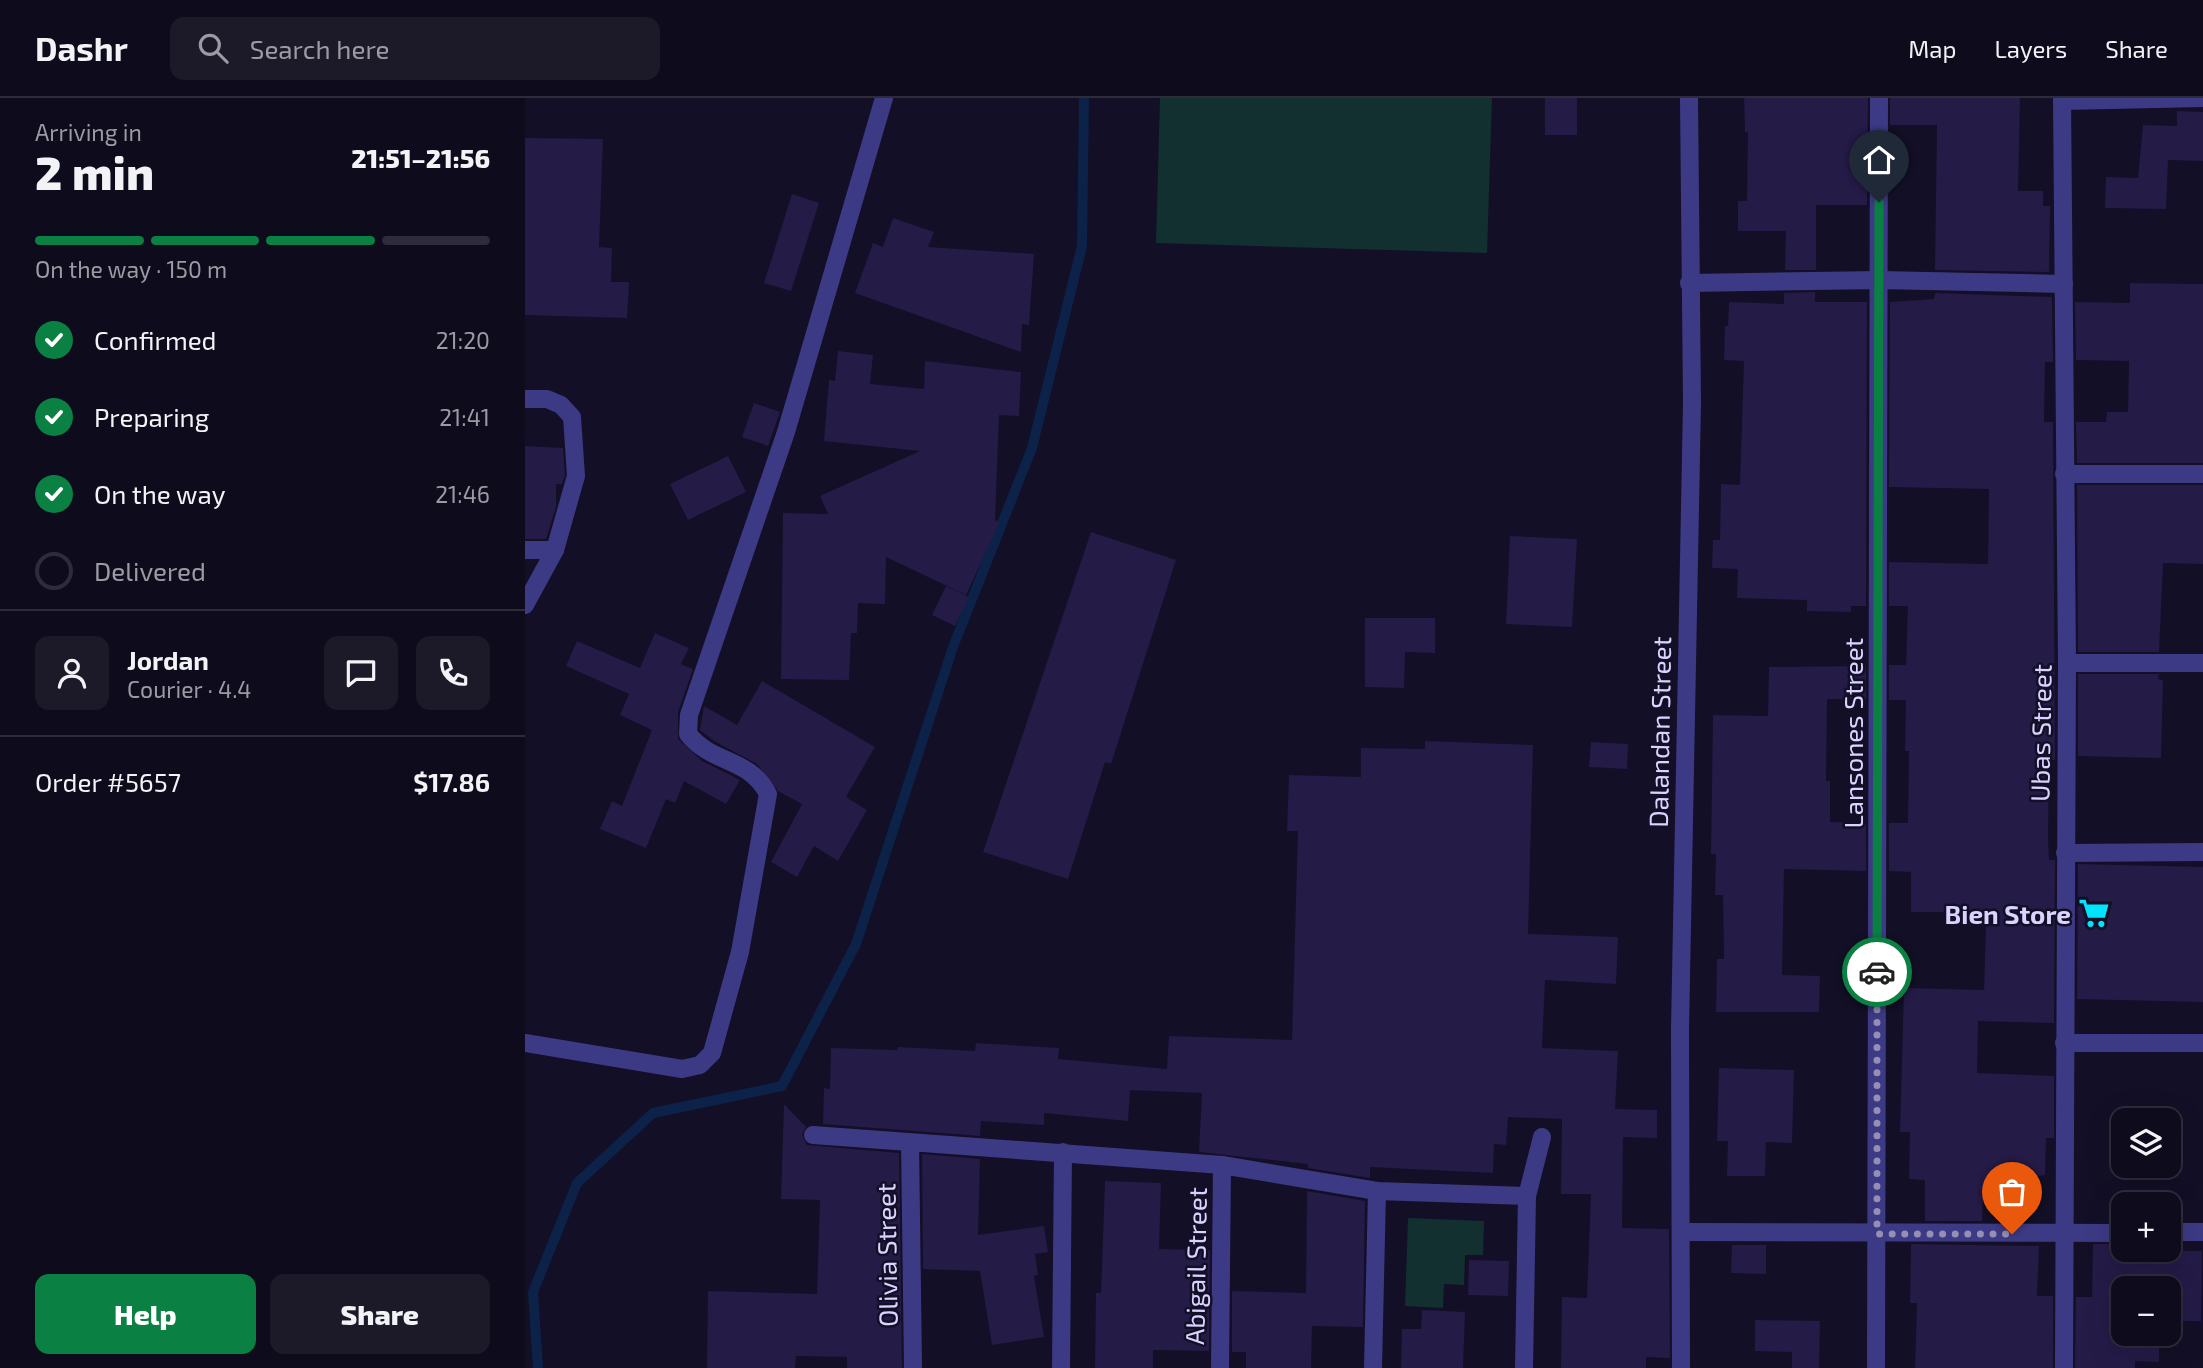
<!DOCTYPE html>
<html lang="en">
<head>
<meta charset="utf-8">
<style>
  body { margin:0; font-family:"Exo 2",sans-serif; background:#1c1929; color:#f1f3f6; height:100vh; display:flex; flex-direction:column; font-size:26px; white-space:nowrap }
  * { box-sizing:border-box; margin:0 }
  p { font-size:23px; color:#9b9ba3 }
  .icon { flex:none; width:38px; height:38px; fill:none; stroke:currentColor; stroke-width:2; stroke-linecap:round; stroke-linejoin:round }
  .map { position:relative; flex:1; overflow:hidden }
  .details { display:flex; flex-direction:column; background:#0e0b1c; width:525px }
  .details>* { flex:none }
  .fabs { position:absolute; left:1586px; top:1010px; display:grid; gap:14px }
  .fabs a { display:grid; place-items:center; width:70px; height:70px; border-radius:14px; background:#0e0b1c; box-shadow:0 7px 28px #0002,0 0 0 2px #2e2b3b; font-size:35px }
  .pin { position:absolute; display:grid; place-items:center; width:60px; height:60px; color:#fff; margin:-72px -30px; border-radius:50% 50% 50% 0; rotate:-45deg; box-shadow:0 0 7px #0007 }
  .pin .icon { rotate:45deg }
  .courier { position:absolute; display:grid; place-items:center; width:70px; height:70px; margin:-35px; border:5px solid #0b8043; border-radius:50%; background:#fff; color:#222; box-shadow:0 2px 9px #0007 }
  .summary em { font-style:normal; font-weight:800 }
  .summary div { display:flex; flex-direction:column-reverse }
  .summary { display:flex; align-items:center; justify-content:space-between; height:119px; padding:0 35px }
  h1 { font-size:46px; font-weight:800; line-height:52px }
  .bar { display:grid; grid-template-columns:repeat(4,1fr); gap:10px 7px; align-content:center; height:84px; padding:0 35px }
  .bar i { height:9px; border-radius:5px; background:#2e2b3b }
  .bar .current { background:#0b8043 }
  .bar p { grid-column:span 4 }
  .line { display:flex; align-items:center; gap:18px; padding:0 35px; border-top:2px solid #2e2b3b }
  .line div { flex:1 }
  .round { display:grid; place-items:center; flex:none; width:74px; height:74px; border-radius:14px; background:#1c1929 }
  ol { padding:0 35px; list-style:none }
  li { display:flex; align-items:center; gap:21px; height:77px }
  li p { margin-inline-start:auto }
  li .icon { padding:7px; border-radius:50%; background:#0b8043; color:#fff; stroke-width:4 }
  li:last-child { color:#9b9ba3 }
  li i { width:38px; height:38px; border:4px solid #2e2b3b; border-radius:50% }
  .button { display:flex; gap:14px; margin-top:auto; padding:14px 35px }
  .button a { flex:1; height:80px; border-radius:14px; background:#0b8043; color:#fff; font-size:28px; font-weight:800; line-height:80px; text-align:center }
  .button a+a { background:#1c1929; color:#f1f3f6 }
  header { display:flex; align-items:center; gap:42px; box-sizing:border-box; height:98px; padding:0 35px; background:#0e0b1c; border-bottom:2px solid #2e2b3b }
  header strong { font-size:33px }
  nav { display:flex; gap:38px; margin-inline-start:auto; font-size:24px }
  .search { width:490px; height:63px; background:#1c1929; display:flex; align-items:center; gap:18px; box-sizing:border-box; padding:0 24px; border-radius:14px; color:#9b9ba3; font-size:26px }
  main { display:flex; flex:1; min-height:0 }
  .map>svg:first-child { display:block }
  .green { fill:#12302f }
  .lines { fill:none; stroke-linecap:round; stroke-linejoin:round }
  .stream { stroke:#0c2248; stroke-width:10 }
  .building { fill:#241b47 }
  .minor { stroke:#3d3a85; stroke-width:18 }
  .done { stroke:#948fb3; stroke-width:7; stroke-dasharray:0 12.6 }
  .route { stroke:#0b8043; stroke-width:9 }
  .labels { text-anchor:middle; dominant-baseline:central; stroke-width:5; stroke-linejoin:round; paint-order:stroke }
  .street-label { font-size:26px; fill:#d9d4ff; stroke:#130f26 }
  .poi-label { font-size:26px; font-weight:bold; fill:#d9d4ff; stroke:#130f26; text-anchor:end }
</style>
</head>
<body>
<header>
<strong>Dashr</strong>
<div class="search"><svg class="icon" aria-label="search" viewBox="0 0 24 24"><circle cx="10" cy="10" r="6"/><path d="M15 15l6 6"/></svg>Search here</div>
<nav><a>Map</a><a>Layers</a><a>Share</a></nav>
</header>
<main>
<section class="details">
<div class="summary"><div><h1>2 min</h1><p>Arriving in</p></div><em>21:51–21:56</em></div>
<div class="bar"><i class="current"></i><i class="current"></i><i class="current"></i><i></i><p>On the way · 150 m</p></div>
<ol>
<li><svg class="icon" aria-label="check" viewBox="0 0 24 24"><path d="M5 12l5 5 9-10"/></svg>Confirmed<p>21:20</p></li>
<li><svg class="icon" aria-label="check" viewBox="0 0 24 24"><path d="M5 12l5 5 9-10"/></svg>Preparing<p>21:41</p></li>
<li><svg class="icon" aria-label="check" viewBox="0 0 24 24"><path d="M5 12l5 5 9-10"/></svg>On the way<p>21:46</p></li>
<li><i></i>Delivered</li>
</ol>
<div class="line" style="height:126px"><a class="round"><svg class="icon" aria-label="person" viewBox="0 0 24 24"><circle cx="12" cy="8" r="4"/><path d="M4 21q1-7 8-7t8 7"/></svg></a><div><b>Jordan</b><p>Courier · 4.4</p></div><a class="round"><svg class="icon" aria-label="chat" viewBox="0 0 24 24"><path d="M4 5h16v11H9l-5 4z"/></svg></a><a class="round"><svg class="icon" aria-label="phone" viewBox="0 0 24 24"><path d="M5 4h4l2 5-3 2q2 4 5 5l2-3 5 2v4C11 20 4 13 5 4z"/></svg></a></div>
<div class="line" style="height:91px"><div>Order #5657</div><b>$17.86</b></div>
<div class="button"><a>Help</a><a>Share</a></div>
</section>
<div class="map">
<svg width="1678" height="1270" viewBox="0 0 1678 1270">
  <rect width="100%" height="100%" fill="#130f26"/>
  <g class="green">
    <path d="M635,0H967L962,155L631,145Z"/>
    <path d="M883,1120L959,1123L958,1157H940L939,1187L919,1186L918,1210L880,1208Z"/>
  </g>
  <g class="lines">
    <path class="stream" d="M13,1270L8,1194L52,1085L128,1015L257,988L331,846L428,549L507,350L557,148L559,0"/>
  </g>
  <g class="building">
    <rect x="1020" y="0" width="32" height="37"/>
    <path d="M1219,0H1343L1342,107H1291V172H1260L1261,133H1213V103H1222L1223,34H1220Z"/>
    <path d="M1365,0H1495L1493,93H1518V108H1525L1524,174L1410,172L1412,27H1365Z"/>
    <path d="M1652,13L1678,14V63L1643,62L1641,111L1580,110L1581,79L1613,80L1618,27L1652,28Z"/>
    <path d="M0,40L78,41L74,149L87,150L86,184H104L102,220L0,217Z"/>
    <path d="M267,96L294,105L266,193L239,185Z"/>
    <path d="M368,120L409,134L403,149L509,156L504,227L497,226L496,254L330,195L348,145L358,149Z"/>
    <path d="M1605,185L1678,186V365H1552L1551,324H1581L1582,314H1603L1604,263L1551,262L1550,204L1605,205Z"/>
    <path d="M1290,194V204H1342L1341,508H1326V514L1282,513V502L1212,500L1213,471L1187,470L1188,442H1195L1196,386L1215,387L1219,263L1199,262L1200,228H1203L1204,204L1259,206V195Z"/>
    <path d="M1410,195L1527,199L1528,264H1520L1519,324H1528L1530,662H1524L1523,740L1524,762H1530L1529,925L1453,923L1452,975L1529,978V1040H1521L1520,1077L1513,1078L1512,1096L1458,1095L1457,1123H1400V1082L1384,1081L1385,1034H1375L1379,890L1459,892L1461,828L1426,827L1427,814H1386V774L1364,773V725H1383L1384,653H1380L1381,602H1364V567H1381L1383,508H1364V464L1463,466L1464,391L1364,389L1365,204L1409,201Z"/>
    <path d="M313,253L348,257L345,286L399,291L400,263L496,274L494,318L474,317L470,422L475,424L441,497L361,459L360,506L333,505L332,535H326L324,582L256,581L258,415L303,416L295,398L395,353L299,343L304,282L310,283Z"/>
    <path d="M229,305L255,314L243,348L217,339Z"/>
    <path d="M0,348L38,350L40,377L37,386H31V409L21,441H0Z"/>
    <path d="M203,358L221,394L163,422L145,386Z"/>
    <path d="M1552,387H1678V466L1638,465L1634,554H1553Z"/>
    <path d="M566,434L651,462L586,666L580,664L543,781L458,754Z"/>
    <path d="M985,438L1052,441L1047,529L981,526Z"/>
    <path d="M421,488L444,499L430,528L407,517Z"/>
    <path d="M840,520H910V555L880,554L879,590L840,589Z"/>
    <path d="M130,535L164,550L156,566L168,571L153,614V641L177,663L215,682L201,706L159,683L150,705L141,701L121,750L75,731L87,703L97,708L127,632L95,617L104,596L41,568L52,543L115,570Z"/>
    <path d="M1341,568V602L1302,601L1301,683H1305V724L1341,725V773L1259,771L1257,877L1295,878L1294,914H1191L1192,861H1199L1198,797H1190L1191,756H1186L1188,617L1243,618L1244,569Z"/>
    <path d="M1553,576H1634L1633,581L1638,582L1636,660L1553,658Z"/>
    <path d="M237,583L350,649L321,699L342,712L313,763L289,748L272,779L246,764L277,706L253,693L232,666L189,643L175,632L179,608L212,627Z"/>
    <path d="M900,643L1008,647L1003,836L1093,839L1091,886L1020,882L1017,950L1093,953L1090,1011L1132,1012V1040L1098,1039L1097,1130L1144,1131L1145,1260L1121,1259V1270H1036L1037,1199L1062,1200L1066,1096H1036L1037,1021L983,1019L981,1047L969,1046L968,1075L845,1069V1080L783,1070V1066L674,1054L677,995L605,992L603,1023L519,1015V1027L456,1023L455,1038L298,1026L299,990L305,991L306,950L372,952L373,949L450,953L451,945L534,950L533,961L642,971L644,938L767,942L773,733H762L764,677L836,679V650L900,651Z"/>
    <path d="M1066,644L1103,646L1102,671L1064,669Z"/>
    <path d="M1553,766L1678,769V904L1552,901Z"/>
    <path d="M1194,970L1269,972L1267,1045L1241,1044L1240,1078H1202L1203,1043H1192Z"/>
    <path d="M259,1006L281,1029L277,1037L282,1047L374,1055L377,1270H322V1259L271,1258L270,1270H182L183,1193L292,1196L295,1102L256,1101Z"/>
    <path d="M397,1056L455,1061L453,1137L519,1128L523,1154L510,1156L513,1177L509,1178L519,1239L467,1247L455,1173L398,1171Z"/>
    <path d="M580,1083L636,1085L634,1151L685,1152L684,1253L628,1252V1270H570L571,1195H576Z"/>
    <path d="M782,1093L840,1103L838,1229L787,1228L786,1270H721V1254H707V1193L781,1195Z"/>
    <path d="M1386,1146L1514,1148L1512,1198H1528V1270H1390L1392,1205H1385Z"/>
    <path d="M1568,1146H1598V1152L1677,1153L1676,1223H1643V1190H1598V1236H1634V1264L1610,1263V1270H1550L1551,1199H1567Z"/>
    <path d="M1207,1147H1241V1176L1206,1175Z"/>
    <path d="M944,1162L984,1163L983,1198L943,1197Z"/>
    <path d="M897,1212L940,1214L938,1270H876L877,1231H896Z"/>
    <path d="M1230,1222L1295,1223L1294,1270H1267V1254L1230,1253Z"/>
  </g>
  <g class="lines">
    <g class="minor">
      <path d="M1537,0L1542,565L1539,1270"/>
      <path d="M1537,3L1678,0"/>
      <path d="M1164,185L1355,182L1539,186"/>
      <path d="M0,301H22L36,307L47,319L51,378L30,452L0,507"/>
      <path d="M1539,376H1678"/>
      <path d="M0,452H30"/>
      <path d="M1542,565H1678"/>
      <path d="M1540,755L1678,754"/>
      <path d="M0,945L157,971L175,967L187,955L215,854L243,696C224,659 188,667 163,636L164,617L261,334L359,0"/>
      <path d="M1539,945H1678"/>
      <path d="M288,1037L697,1067L852,1093L1002,1098"/>
      <path d="M385,1044L388,1270"/>
      <path d="M1157,1134L1598,1135"/>
      <path d="M1643,1134H1678"/>
      <path d="M536,1270L538,1054"/>
      <path d="M695,1270L697,1067"/>
      <path d="M848,1270L852,1093"/>
      <path d="M999,1270L1002,1098L1017,1039"/>
      <path d="M1156,1270L1155,931L1167,305L1164,0"/>
      <path d="M1351,1270L1354,0"/>
    </g>
  </g>
  <g class="lines">
    <path class="done" d="M1352,874V1136H1487"/>
    <path class="route" d="M1352,874L1354,104"/>
  </g>
  <defs>
    <g id="supermarket-bare" transform="scale(2.415)"><path d="M-6-5.5h2.5l.6 2H6L4.5 2H-2.5L-4.4-4H-6ZM-1.5 3.2a1.3 1.3 0 1 0 .1 0ZM3 3.2a1.3 1.3 0 1 0 .1 0Z" fill="#00e5ff" stroke="#130f26" stroke-width="2.5" paint-order="stroke"/></g>
  </defs>
  <g fill-rule="evenodd">
    <use href="#supermarket-bare" x="1569" y="815"/>
  </g>
  <g class="labels">
    <g class="street-label">
      <text transform="translate(1134 634) rotate(-89)">Dalandan Street</text>
      <text transform="translate(1327 635) rotate(-90)">Lansones Street</text>
      <text transform="translate(1515 635) rotate(-89)">Ubas Street</text>
      <text transform="translate(361 1157) rotate(-91)">Olivia Street</text>
      <text transform="translate(670 1168) rotate(-89)">Abigail Street</text>
    </g>
    <g class="poi-label">
      <text x="1546" y="815">Bien Store</text>
    </g>
  </g>
</svg>
<div class="fabs">
<a><svg class="icon" aria-label="layers" viewBox="0 0 24 24"><path d="M12 4l9 5-9 5-9-5zM3 14l9 5 9-5"/></svg></a>
<a>+</a>
<a>−</a>
</div>
<div class="pin" style="left:1487px;top:1136px;background:#ea580c"><svg class="icon" aria-label="bag" viewBox="0 0 24 24"><path d="M5 8h14l-1 12H6zM9 8a3 3 0 0 1 6 0"/></svg></div>
<div class="pin" style="left:1354px;top:104px;background:#1f2937"><svg class="icon" aria-label="home" viewBox="0 0 24 24"><path d="M3 11l9-7 9 7M6 9v11h12V9"/></svg></div>
<div class="courier" style="left:1352px;top:874px"><svg class="icon" aria-label="car" viewBox="0 0 24 24"><path d="M5 17H2v-5l4-1 3-4h7l3 4 3 1v5h-3M9 17h6M6 11h13"/><circle cx="7" cy="17" r="2"/><circle cx="17" cy="17" r="2"/></svg></div>
</div>
</main>
</body>
</html>
